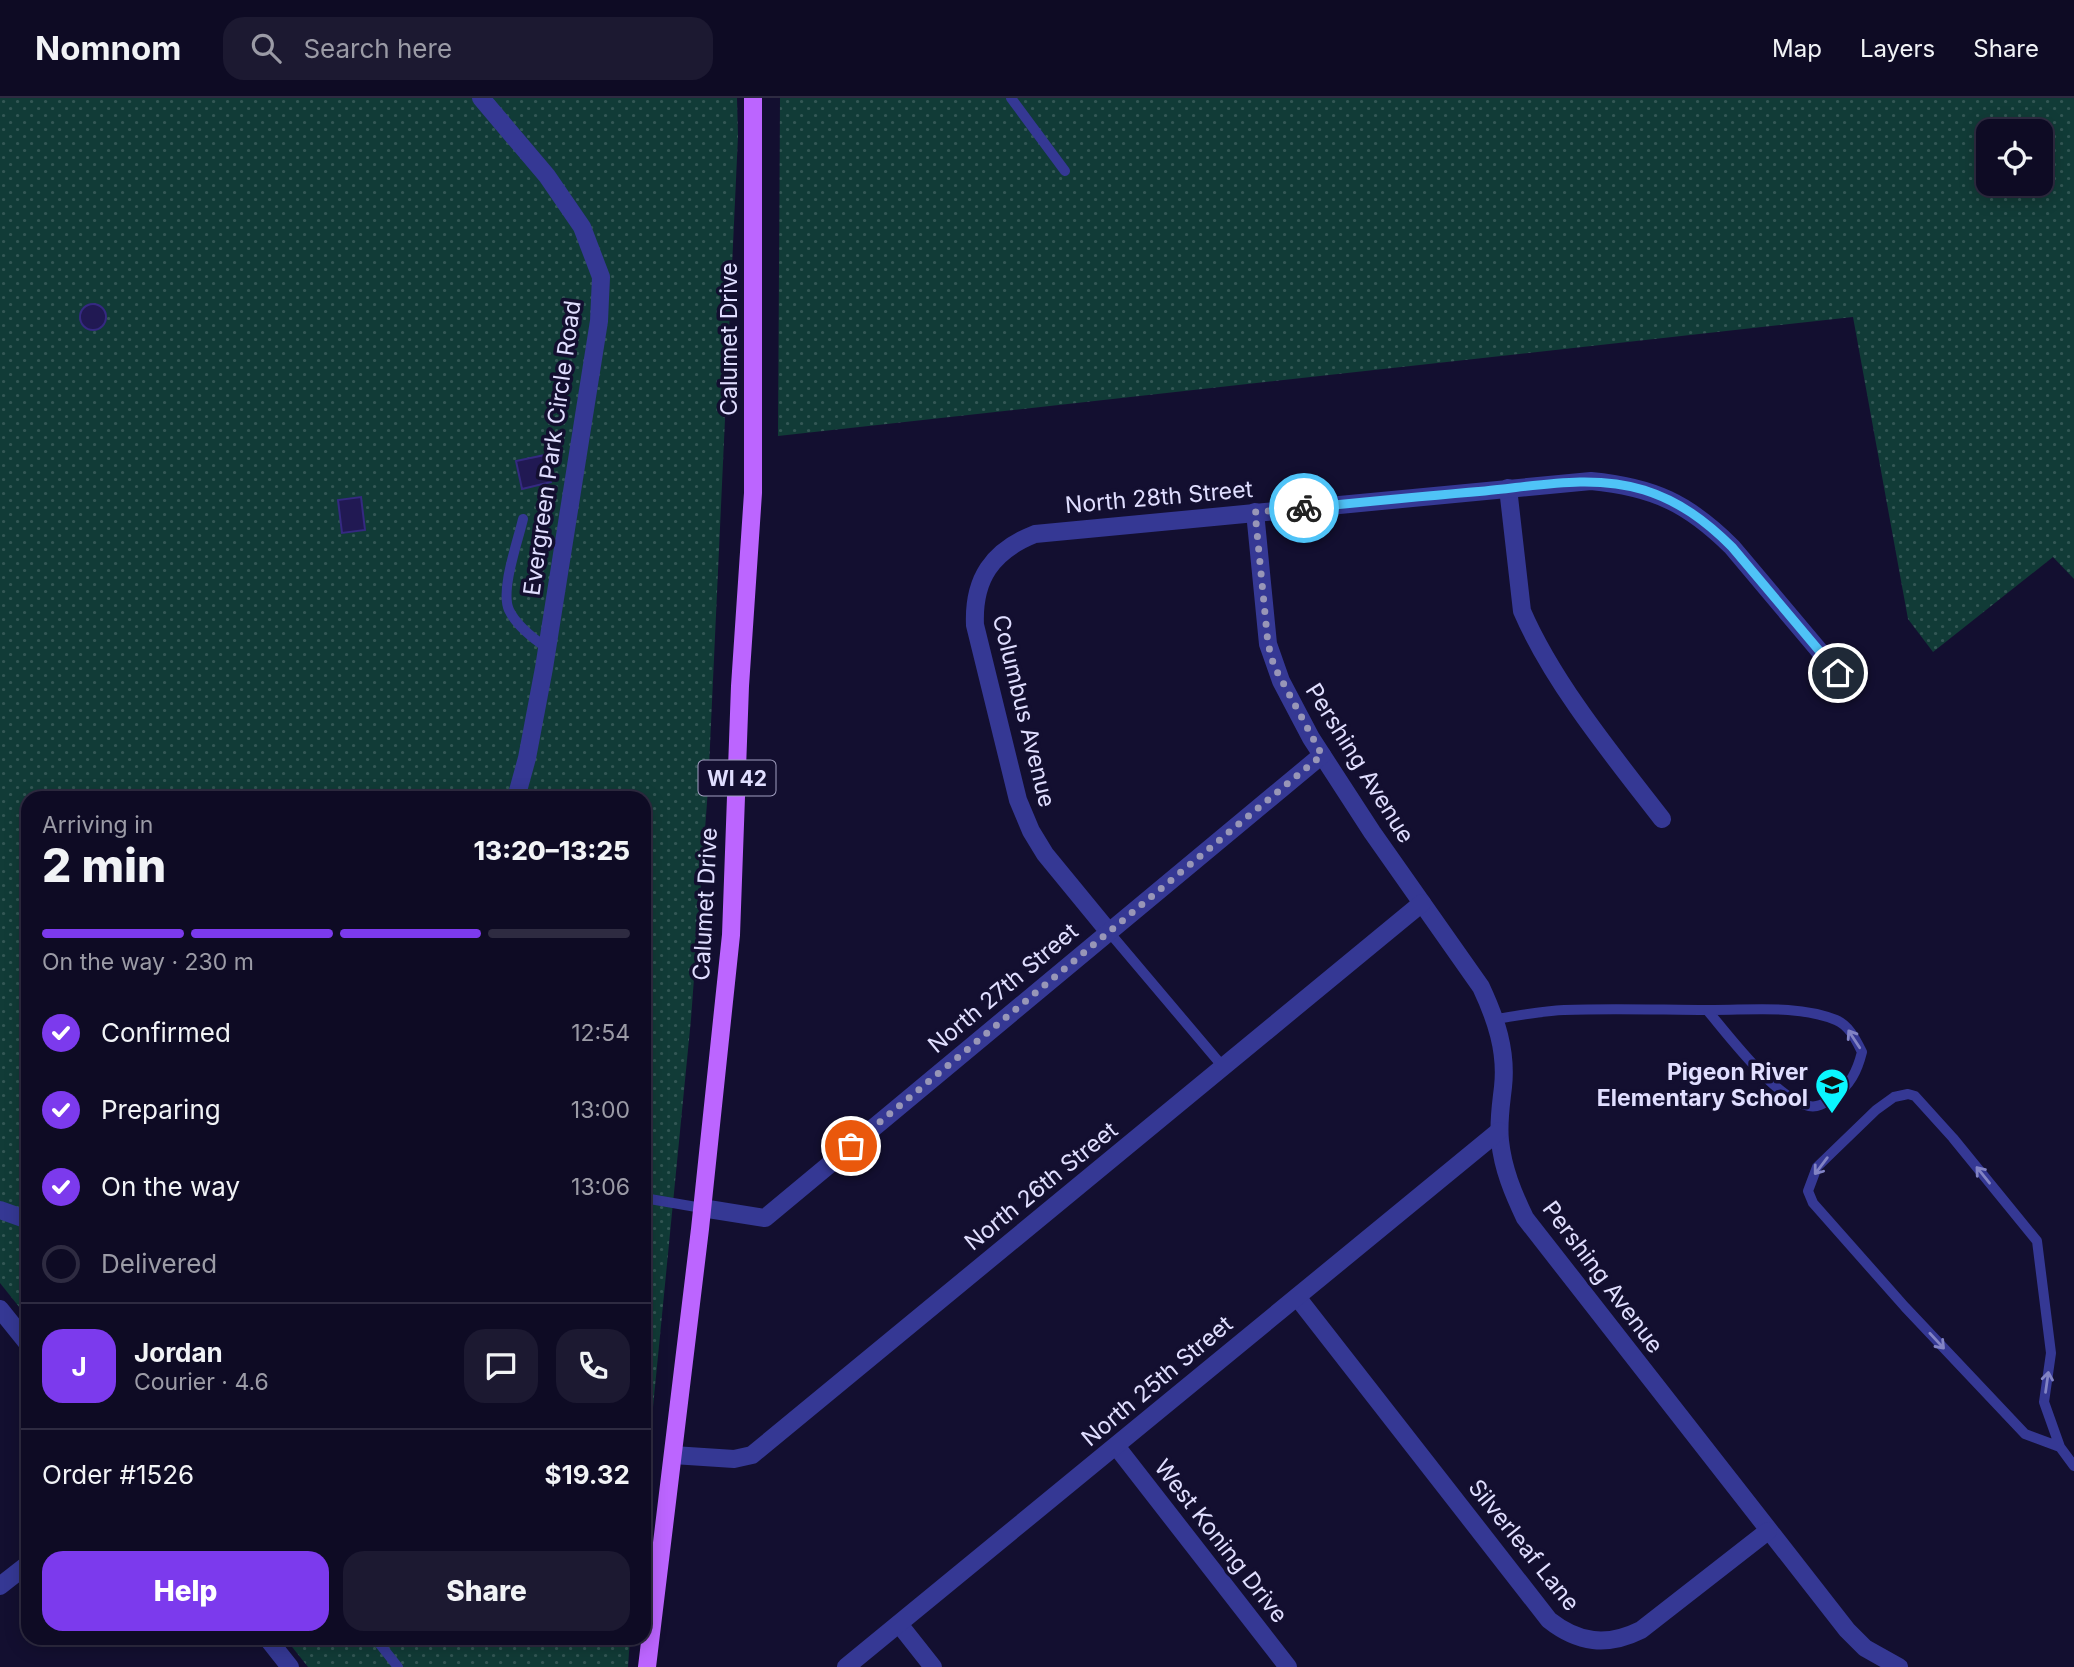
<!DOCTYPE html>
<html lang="en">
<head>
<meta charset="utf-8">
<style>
  body { margin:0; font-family:Inter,sans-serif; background:#1c1931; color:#f1f3f6; height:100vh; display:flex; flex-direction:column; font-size:26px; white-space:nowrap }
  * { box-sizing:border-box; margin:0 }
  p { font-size:23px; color:#9b9ba6 }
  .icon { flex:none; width:38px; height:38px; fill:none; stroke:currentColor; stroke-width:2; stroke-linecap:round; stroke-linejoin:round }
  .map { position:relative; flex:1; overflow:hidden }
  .side { position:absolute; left:21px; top:693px; width:630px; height:854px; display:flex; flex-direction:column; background:#0e0b24; border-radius:21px; box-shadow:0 4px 18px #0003,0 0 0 2px #2e2b41 }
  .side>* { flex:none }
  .buttons { position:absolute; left:1976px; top:21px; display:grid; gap:14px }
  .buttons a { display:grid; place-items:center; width:77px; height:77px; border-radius:14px; background:#0e0b24; box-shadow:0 4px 18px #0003,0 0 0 2px #2e2b41; font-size:35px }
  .pin { position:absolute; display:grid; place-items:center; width:60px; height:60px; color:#fff; margin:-30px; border:4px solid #fff; border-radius:50%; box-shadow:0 2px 7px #0007 }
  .courier { position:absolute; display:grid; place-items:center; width:70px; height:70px; margin:-35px; border:5px solid #4fc3f7; border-radius:50%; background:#fff; color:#222; box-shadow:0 2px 9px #0007 }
  .head em { font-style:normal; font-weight:800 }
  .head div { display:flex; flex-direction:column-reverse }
  .head { display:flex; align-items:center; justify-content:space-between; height:119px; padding:0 21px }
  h1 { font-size:46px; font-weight:800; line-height:52px }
  .bar { display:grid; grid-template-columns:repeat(4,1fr); gap:10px 7px; align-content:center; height:84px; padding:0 21px }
  .bar i { height:9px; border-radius:5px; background:#2e2b41 }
  .bar .selected { background:#7c3aed }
  .bar p { grid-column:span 4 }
  .line { display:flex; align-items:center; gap:18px; padding:0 21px; border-top:2px solid #2e2b41 }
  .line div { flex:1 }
  .round { display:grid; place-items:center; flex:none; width:74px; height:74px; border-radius:21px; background:#1c1931 }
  ol { padding:0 21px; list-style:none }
  li { display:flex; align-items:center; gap:21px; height:77px }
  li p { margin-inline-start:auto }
  li .icon { padding:7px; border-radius:50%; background:#7c3aed; color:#fff; stroke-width:4 }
  li:last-child { color:#9b9ba6 }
  li i { width:38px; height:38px; border:4px solid #2e2b41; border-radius:50% }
  .cta { display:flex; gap:14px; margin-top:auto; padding:14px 21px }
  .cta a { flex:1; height:80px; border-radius:21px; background:#7c3aed; color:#fff; font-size:28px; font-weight:800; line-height:80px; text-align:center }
  .cta a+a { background:#1c1931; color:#f1f3f6 }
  header { display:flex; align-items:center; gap:42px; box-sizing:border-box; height:98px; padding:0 35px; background:#0e0b24; border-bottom:2px solid #2e2b41 }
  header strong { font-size:33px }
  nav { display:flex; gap:38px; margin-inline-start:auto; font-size:24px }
  .search { width:490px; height:63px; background:#1c1931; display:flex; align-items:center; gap:18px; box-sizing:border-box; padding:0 24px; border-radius:21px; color:#9b9ba6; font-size:26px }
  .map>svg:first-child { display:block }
  .park { fill:url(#park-dots); fill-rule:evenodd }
  .building { fill:#211953; stroke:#352981; stroke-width:2 }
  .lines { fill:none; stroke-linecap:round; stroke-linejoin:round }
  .service { stroke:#353894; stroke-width:10 }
  .minor { stroke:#353894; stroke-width:18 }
  .primary { stroke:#bc65ff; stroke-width:18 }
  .oneway { stroke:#8283c4 }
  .done { stroke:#9896b7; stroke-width:7; stroke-dasharray:0 12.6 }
  .route { stroke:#4fc3f7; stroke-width:9 }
  .labels { text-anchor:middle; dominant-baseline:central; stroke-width:7; stroke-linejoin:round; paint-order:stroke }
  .shield { fill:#130f30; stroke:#a2a0c1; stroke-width:2 }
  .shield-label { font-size:21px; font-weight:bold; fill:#e0deff }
  .street-label { font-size:23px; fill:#e0deff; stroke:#130f30 }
  .poi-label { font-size:23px; font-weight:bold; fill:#e0deff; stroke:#130f30; text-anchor:end }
</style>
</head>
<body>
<header>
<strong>Nomnom</strong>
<div class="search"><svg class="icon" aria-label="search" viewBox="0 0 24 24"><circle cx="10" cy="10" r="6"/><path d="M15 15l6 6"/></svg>Search here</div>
<nav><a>Map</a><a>Layers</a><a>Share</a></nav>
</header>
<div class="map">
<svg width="2074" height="1569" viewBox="0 0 2074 1569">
  <defs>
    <pattern id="park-dots" width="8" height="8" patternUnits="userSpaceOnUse" patternTransform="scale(1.75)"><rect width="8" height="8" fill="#113b37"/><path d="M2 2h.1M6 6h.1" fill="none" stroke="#335755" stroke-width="1.8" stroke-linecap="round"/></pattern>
  </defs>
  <rect width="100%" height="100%" fill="#130f30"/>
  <g class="park">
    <path d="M0,0H737L738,38L708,691L691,921L644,1401V700H28V1220L0,1185Z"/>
    <path d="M780,0H2074V481L2053,459L1933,554L1908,521L1853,219L778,338ZM1988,33H2040V86H1988Z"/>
    <path d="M285,1540H630L628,1569H308Z"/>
  </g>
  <g class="building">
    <circle cx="93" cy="219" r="13"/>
    <path d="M545,357L551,384L522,391L516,363Z"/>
    <path d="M361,399L365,432L342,435L338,402Z"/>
  </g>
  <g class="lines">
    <g class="service">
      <path d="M1011,0L1065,73"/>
      <path d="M523,421C518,443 500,492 509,512C516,527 534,541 547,550"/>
      <path d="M1109,834L1224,970"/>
      <path d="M1495,921C1517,918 1541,913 1564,912C1614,910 1664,912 1714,912C1753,912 1799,907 1836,922C1849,927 1856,942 1862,954C1857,974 1850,987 1834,999C1826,1004 1819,1010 1809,1008C1776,1001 1729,938 1707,912"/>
      <path d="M644,1100L702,1110"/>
      <path d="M2060,1349L2025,1336L1905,1209L1813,1105L1808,1093L1817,1069L1876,1012L1894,999L1908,996L1915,998L1953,1040L2037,1143L2051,1255L2044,1304L2060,1349L2074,1368"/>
      <path d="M375,1540L398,1569"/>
    </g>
    <g class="minor">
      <path d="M481,0L547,78L582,129L601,179L599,223L544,570L527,660L516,700"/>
      <path d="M1508,390L1522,513C1553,585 1614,659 1662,721"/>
      <path d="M1255,414L1268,546L1281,583L1311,640L1372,734L1481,889C1496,921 1507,953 1503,989C1501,1007 1498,1024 1500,1043C1503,1071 1513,1095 1525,1120L1847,1532L1865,1550L1899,1569"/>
      <path d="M1109,834L1045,756L1031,733L1018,702L975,527C973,481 992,453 1035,436L1591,383C1653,389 1688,405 1732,449L1838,575"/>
      <path d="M702,1110L765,1120L1322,657"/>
      <path d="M0,1112L28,1122"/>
      <path d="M1297,1199L1549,1522C1578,1545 1607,1549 1641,1532L1768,1433"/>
      <path d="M0,1211L28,1246"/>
      <path d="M1116,1348L1288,1569"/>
      <path d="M673,1357L734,1361L752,1357L1422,805"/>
      <path d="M0,1488L28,1466"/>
      <path d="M899,1526L933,1569"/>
      <path d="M267,1540L290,1569"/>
      <path d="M846,1569L1499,1033"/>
    </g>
    <path class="primary" d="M647,1569L700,1131L731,837L740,588L753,395V0"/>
  </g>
  <defs><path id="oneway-shaft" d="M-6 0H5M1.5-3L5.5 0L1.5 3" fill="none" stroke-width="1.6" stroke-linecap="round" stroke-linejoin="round" transform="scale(1.75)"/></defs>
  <g class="oneway">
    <use href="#oneway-shaft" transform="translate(1854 941) rotate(-123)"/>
    <use href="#oneway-shaft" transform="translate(1821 1068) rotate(127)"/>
    <use href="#oneway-shaft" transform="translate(1983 1077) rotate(-129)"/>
    <use href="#oneway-shaft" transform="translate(1937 1243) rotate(47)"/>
    <use href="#oneway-shaft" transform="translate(2047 1284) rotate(-82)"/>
  </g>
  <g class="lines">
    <path class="done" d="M851,1048L1322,657L1274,568L1268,546L1255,414L1304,410"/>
    <path class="route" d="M1304,410C1364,404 1424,398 1485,393C1537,388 1592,376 1644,392C1679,403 1706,423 1732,449L1838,575"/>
  </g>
  <defs>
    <g id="school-pin" transform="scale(1.75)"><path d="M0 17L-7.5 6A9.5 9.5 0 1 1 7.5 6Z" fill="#0af6ff" stroke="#130f30"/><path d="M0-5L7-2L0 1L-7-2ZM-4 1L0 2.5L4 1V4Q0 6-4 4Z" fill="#111"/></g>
  </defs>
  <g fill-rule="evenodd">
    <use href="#school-pin" x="1832" y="987"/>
  </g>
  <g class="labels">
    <rect class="shield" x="698.5" y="662.5" width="77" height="35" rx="5"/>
    <g class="shield-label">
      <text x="737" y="680">WI 42</text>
    </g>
    <g class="street-label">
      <text transform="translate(729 241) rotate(-90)">Calumet Drive</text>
      <text transform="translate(552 350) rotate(-82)">Evergreen Park Circle Road</text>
      <text transform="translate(1159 399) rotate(-5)">North 28th Street</text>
      <text transform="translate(1024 613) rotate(76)">Columbus Avenue</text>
      <text transform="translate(1360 665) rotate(58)">Pershing Avenue</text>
      <text transform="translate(705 806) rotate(-87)">Calumet Drive</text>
      <text transform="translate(1003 890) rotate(-40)">North 27th Street</text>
      <text transform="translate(1041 1088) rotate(-39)">North 26th Street</text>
      <text transform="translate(1603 1179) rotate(53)">Pershing Avenue</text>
      <text transform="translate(1157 1283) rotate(-40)">North 25th Street</text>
      <text transform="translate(1221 1443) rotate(52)">West Koning Drive</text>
      <text transform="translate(1524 1447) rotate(51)">Silverleaf Lane</text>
    </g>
    <g class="poi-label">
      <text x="1808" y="974">Pigeon River<tspan x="1808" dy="26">Elementary School</tspan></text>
    </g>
  </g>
</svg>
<div class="buttons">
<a><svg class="icon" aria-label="locate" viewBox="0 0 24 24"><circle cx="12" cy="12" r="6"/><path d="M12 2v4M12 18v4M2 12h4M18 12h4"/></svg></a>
</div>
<div class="pin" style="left:851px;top:1048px;background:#ea580c"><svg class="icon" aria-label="bag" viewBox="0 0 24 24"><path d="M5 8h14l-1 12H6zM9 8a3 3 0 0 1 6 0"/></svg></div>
<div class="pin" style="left:1838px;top:575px;background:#1f2937"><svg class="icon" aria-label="home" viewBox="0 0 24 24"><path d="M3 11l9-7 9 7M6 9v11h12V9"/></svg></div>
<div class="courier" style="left:1304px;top:410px"><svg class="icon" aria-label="bike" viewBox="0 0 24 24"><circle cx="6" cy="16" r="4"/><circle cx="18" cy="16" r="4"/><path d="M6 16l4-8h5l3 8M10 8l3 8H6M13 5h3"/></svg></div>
<section class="side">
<div class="head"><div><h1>2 min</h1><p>Arriving in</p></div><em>13:20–13:25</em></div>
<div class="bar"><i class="selected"></i><i class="selected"></i><i class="selected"></i><i></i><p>On the way · 230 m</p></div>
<ol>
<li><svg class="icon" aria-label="check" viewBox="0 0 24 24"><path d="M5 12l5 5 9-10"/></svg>Confirmed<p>12:54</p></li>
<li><svg class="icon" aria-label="check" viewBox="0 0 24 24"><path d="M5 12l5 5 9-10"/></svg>Preparing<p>13:00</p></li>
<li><svg class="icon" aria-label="check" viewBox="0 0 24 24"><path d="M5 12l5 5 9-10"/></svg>On the way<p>13:06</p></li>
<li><i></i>Delivered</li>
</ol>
<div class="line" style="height:126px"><b class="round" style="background:#7c3aed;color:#fff">J</b><div><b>Jordan</b><p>Courier · 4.6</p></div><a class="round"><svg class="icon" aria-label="chat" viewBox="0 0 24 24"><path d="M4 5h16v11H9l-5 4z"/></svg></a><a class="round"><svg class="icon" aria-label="phone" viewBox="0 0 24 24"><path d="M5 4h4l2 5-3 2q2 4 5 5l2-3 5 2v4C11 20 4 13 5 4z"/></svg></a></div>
<div class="line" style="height:91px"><div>Order #1526</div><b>$19.32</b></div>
<div class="cta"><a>Help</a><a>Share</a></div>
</section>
</div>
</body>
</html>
